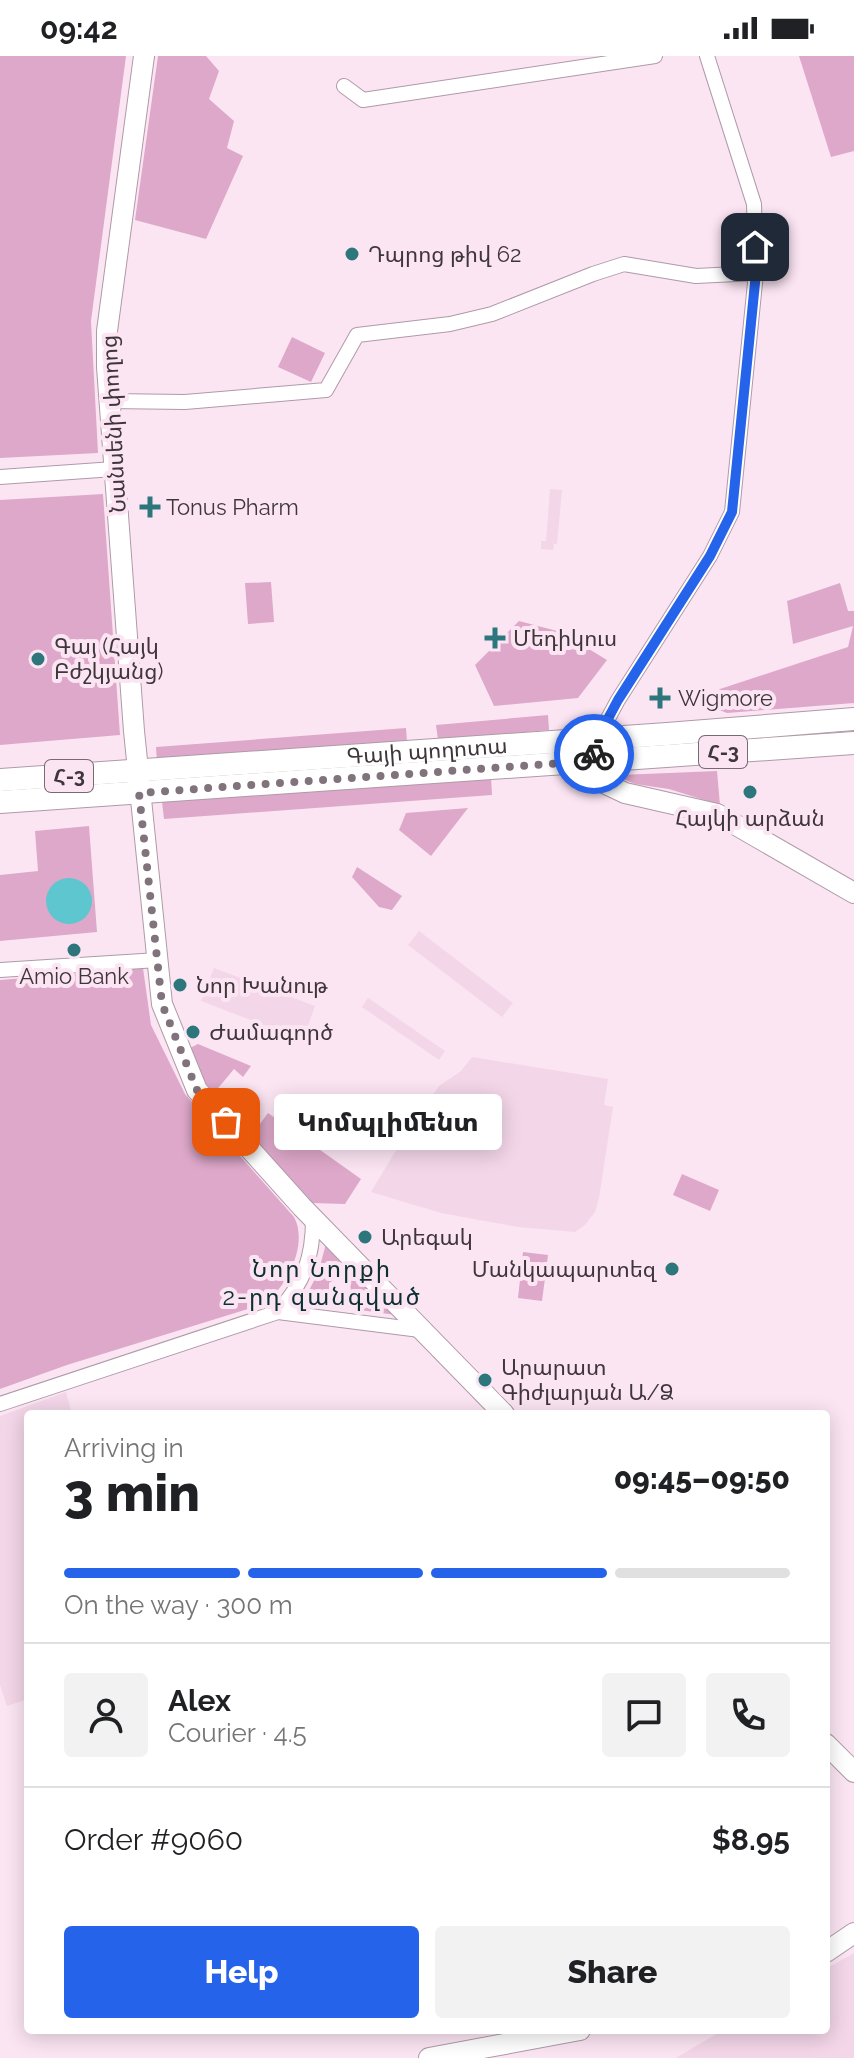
<!DOCTYPE html>
<html lang="en">
<head>
<meta charset="utf-8">
<style>
  body { margin:0; font-family:Raleway,"Noto Sans Armenian",sans-serif; background:#f2f2f2; color:#202124; height:100vh; display:flex; flex-direction:column; font-size:30px; white-space:nowrap }
  * { box-sizing:border-box; margin:0 }
  p { font-size:26px; color:#757577 }
  .icon { flex:none; width:44px; height:44px; fill:none; stroke:currentColor; stroke-width:2; stroke-linecap:round; stroke-linejoin:round }
  .map { position:relative; flex:1; overflow:hidden }
  .details { position:absolute; left:24px; top:1354px; width:806px; height:624px; display:flex; flex-direction:column; background:#fff; border-radius:8px; box-shadow:0 4px 20px #0003 }
  .details>* { flex:none }
  .pin { position:absolute; display:grid; place-items:center; width:68px; height:68px; color:#fff; margin:-34px; border-radius:16px; box-shadow:0 4px 12px #0006 }
  .courier { position:absolute; display:grid; place-items:center; width:80px; height:80px; margin:-40px; border:6px solid #2563eb; border-radius:50%; background:#fff; color:#222; box-shadow:0 2px 10px #0007 }
  .bubble { position:absolute; height:56px; border-radius:8px; background:#fff; box-shadow:0 4px 20px #0003; font-size:26px; font-weight:800; line-height:56px; text-align:center }
  .overview em { font-style:normal; font-weight:800 }
  .overview div { display:flex; flex-direction:column-reverse }
  .overview { display:flex; align-items:center; justify-content:space-between; height:136px; padding:0 40px }
  h1 { font-size:52px; font-weight:800; line-height:60px }
  .bar { display:grid; grid-template-columns:repeat(4,1fr); gap:12px 8px; align-content:center; height:96px; padding:0 40px }
  .bar i { height:10px; border-radius:6px; background:#e0e0e0 }
  .bar .on { background:#2563eb }
  .bar p { grid-column:span 4 }
  .line { display:flex; align-items:center; gap:20px; padding:0 40px; border-top:2px solid #e0e0e0 }
  .line div { flex:1 }
  .round { display:grid; place-items:center; flex:none; width:84px; height:84px; border-radius:8px; background:#f2f2f2 }
  .cta { display:flex; gap:16px; margin-top:auto; padding:16px 40px }
  .cta a { flex:1; height:92px; border-radius:8px; background:#2563eb; color:#fff; font-size:32px; font-weight:800; line-height:92px; text-align:center }
  .cta a+a { background:#f2f2f2; color:#202124 }
  .status { display:flex; justify-content:space-between; align-items:center; height:56px; padding:0 40px; background:#fff; direction:ltr }
  .status svg { height:22px; fill:currentColor }
  .map>svg:first-child { display:block }
  .built { fill:#f3d6e8 }
  .green { fill:#dea8ca }
  .water { fill:#5dc6ce }
  .lines { fill:none; stroke-linecap:round; stroke-linejoin:round }
  .street-casing { stroke:#af9aa7; stroke-width:16 }
  .secondary-casing { stroke:#af9aa7; stroke-width:22 }
  .primary-casing { stroke:#af9aa7; stroke-width:24 }
  .street { stroke:#fff; stroke-width:14 }
  .secondary { stroke:#fff; stroke-width:20 }
  .primary { stroke:#fff; stroke-width:22 }
  .done { stroke:#81737c; stroke-width:8; stroke-dasharray:0 14.4 }
  .route { stroke:#2563eb; stroke-width:10 }
  .poi-dot { fill:#2d767c; stroke:#fce5f3; stroke-width:3 }
  .labels { text-anchor:middle; dominant-baseline:central; stroke-width:8; stroke-linejoin:round; paint-order:stroke }
  .shield { fill:#fce5f3; stroke:#786a73; stroke-width:2 }
  .shield-label { font-size:20px; font-weight:bold; fill:#3f363c }
  .poi-label { font-size:22px; fill:#3f363c; stroke:#fce5f3; text-anchor:start }
  .street-label { font-size:22px; fill:#3f363c; stroke:#fce5f3 }
  .neighbourhood-label { font-size:24px; letter-spacing:2px; fill:#0d3033; stroke:#fce5f3 }
</style>
</head>
<body>
<div class="status"><b>09:42</b><svg viewBox="0 0 49 12"><path d="M0 12V9h3v3zM5 12V6h3v6zM10 12V3h3v9zM15 12V0h3v12zM26 1h20v11H26zM47 4h2v5h-2z"/></svg></div>
<div class="map">
<svg width="854" height="2002" viewBox="0 0 854 2002">
  <rect width="100%" height="100%" fill="#fce5f3"/>
  <g class="built">
    <path d="M550,433L562,434L557,488H554L553,494L541,493V485H546Z"/>
    <path d="M419,875L513,947L502,961L408,889Z"/>
    <path d="M214,912L315,950L303,984L201,945Z"/>
    <path d="M368,942L445,995L439,1004L362,951Z"/>
    <path d="M472,1001L608,1023L604,1049L613,1051L599,1142L595,1156L585,1169L575,1176L518,1171L441,1157L371,1136L425,1046H428L439,1030L461,1015Z"/>
    <path d="M66,1336L72,1358H28V1643L7,1650L0,1629V1360Z"/>
    <path d="M854,1897V2002H676L723,1974H826V1913Z"/>
  </g>
  <g class="green">
    <path d="M0,0H126L91,265L98,397L0,402Z"/>
    <path d="M158,0H206L219,15L209,43L234,65L227,92L243,100L206,183L135,164Z"/>
    <path d="M799,0H854V95L831,101Z"/>
    <path d="M292,281L325,297L311,326L278,311Z"/>
    <path d="M103,438L120,679L0,689V444Z"/>
    <path d="M271,526L274,566L248,568L245,527Z"/>
    <path d="M840,527L848,555H854V647L727,657L717,653L714,639L720,633L848,591L853,570L793,588L787,545Z"/>
    <path d="M519,565L561,576L607,604L578,642L494,650L475,609Z"/>
    <path d="M548,659L549,674L438,684L436,669Z"/>
    <path d="M406,672L407,686L157,706L156,691Z"/>
    <path d="M717,715L720,749L669,733L635,728L621,722L620,719Z"/>
    <path d="M491,721L492,739L164,763L162,746Z"/>
    <path d="M468,752L431,800L399,774L406,757Z"/>
    <path d="M89,770L97,876L0,885V819L38,815L35,775Z"/>
    <path d="M357,811L402,840L392,854L379,851L352,821Z"/>
    <path d="M143,912L151,969L185,1038L294,1161C309,1188 286,1235 261,1249L67,1309L0,1333V924Z"/>
    <path d="M198,988L251,1010L243,1021L234,1013L214,1037L206,1028L190,992Z"/>
    <path d="M268,1057L361,1123L345,1148L312,1147L251,1080Z"/>
    <path d="M682,1118L719,1134L710,1155L673,1139Z"/>
    <path d="M326,1188L340,1202L337,1222L329,1227V1238L319,1247L304,1244L318,1217Z"/>
    <path d="M523,1196L548,1199L542,1245L518,1242Z"/>
    <path d="M345,1206L396,1259L360,1254L349,1239C353,1232 350,1226 343,1223Z"/>
  </g>
  <circle class="water" cx="69" cy="845" r="23"/>
  <g class="lines">
    <g class="street-casing">
      <g id="street">
        <path d="M344,30L363,44L655,0"/>
        <path d="M109,345L185,346L326,334L357,279L450,268L492,258L593,218L624,208L696,220L756,217"/>
        <path d="M0,421L114,413"/>
        <path d="M597,683L618,644L710,500L732,456L756,217L754,148L707,0"/>
        <path d="M0,914L158,904"/>
        <path d="M278,1256C304,1226 313,1202 313,1163"/>
        <path d="M0,1348L278,1256L420,1274"/>
      </g>
    </g>
    <g class="secondary-casing">
      <g id="secondary">
        <path d="M144,0L107,275V311L134,675L162,948L197,1034L302,1151L504,1358"/>
        <path d="M595,690L592,705L596,719L606,728L625,737L717,758L854,837"/>
        <path d="M826,1688L854,1716"/>
        <path d="M826,1896L854,1877"/>
        <path d="M429,2002L580,1974"/>
      </g>
    </g>
    <g class="primary-casing">
      <g id="primary">
        <path id="s1" d="M0,724L667,678L854,663"/>
        <path d="M0,746L854,687"/>
      </g>
    </g>
    <use href="#street" class="street"/>
    <use href="#secondary" class="secondary"/>
    <use href="#primary" class="primary"/>
  </g>
  <g class="lines">
    <path class="done" d="M226,1066L197,1034L162,948L139,737L592,705L594,698"/>
    <path class="route" d="M594,698L597,683L618,644L710,500L732,456L756,217L755,191"/>
  </g>
  <g class="poi-dot">
    <circle cx="352" cy="198" r="8"/>
    <path d="M146 439h8v8h8v8h-8v8h-8v-8h-8v-8h8z"/>
    <path d="M491 570h8v8h8v8h-8v8h-8v-8h-8v-8h8z"/>
    <circle cx="38" cy="603" r="8"/>
    <path d="M656 630h8v8h8v8h-8v8h-8v-8h-8v-8h8z"/>
    <circle cx="750" cy="736" r="8"/>
    <circle cx="74" cy="894" r="8"/>
    <circle cx="180" cy="929" r="8"/>
    <circle cx="193" cy="976" r="8"/>
    <circle cx="365" cy="1181" r="8"/>
    <circle cx="672" cy="1213" r="8"/>
    <circle cx="485" cy="1324" r="8"/>
  </g>
  <g class="labels">
    <g class="shield">
      <rect x="699" y="680" width="48" height="32" rx="6"/>
      <rect x="45" y="704" width="48" height="32" rx="6"/>
    </g>
    <g class="shield-label">
      <text x="723" y="696">Հ-3</text>
      <text x="69" y="720">Հ-3</text>
    </g>
    <g class="poi-label">
      <text x="368" y="198">Դպրոց թիվ 62</text>
      <text x="166" y="451">Tonus Pharm</text>
      <text x="513" y="582">Մեդիկուս</text>
      <text x="54" y="590">Գայ (Հայկ<tspan x="54" dy="25">Բժշկյանց)</tspan></text>
      <text x="678" y="642">Wigmore</text>
      <text x="750" y="762" text-anchor="middle">Հայկի արձան</text>
      <text x="74" y="920" text-anchor="middle">Amio Bank</text>
      <text x="196" y="929">Նոր Խանութ</text>
      <text x="209" y="976">Ժամագործ</text>
      <text x="381" y="1181">Արեգակ</text>
      <text x="656" y="1213" text-anchor="end">Մանկապարտեզ</text>
      <text x="501" y="1311">Արարատ<tspan x="501" dy="25">Գիժլարյան Ա/Ձ</tspan></text>
    </g>
    <g class="street-label">
      <text transform="translate(113 368) rotate(-93)">Նանսենի փողոց</text>
      <text stroke="none"><textPath href="#s1" startOffset="428">Գայի պողոտա</textPath></text>
    </g>
    <g class="neighbourhood-label">
      <text x="322" y="1212">Նոր Նորքի<tspan x="322" dy="28">2-րդ զանգված</tspan></text>
    </g>
  </g>
</svg>
<div class="pin" style="left:226px;top:1066px;background:#ea580c"><svg class="icon" aria-label="bag" viewBox="0 0 24 24"><path d="M5 8h14l-1 12H6zM9 8a3 3 0 0 1 6 0"/></svg></div>
<div class="pin" style="left:755px;top:191px;background:#1f2937"><svg class="icon" aria-label="home" viewBox="0 0 24 24"><path d="M3 11l9-7 9 7M6 9v11h12V9"/></svg></div>
<div class="courier" style="left:594px;top:698px"><svg class="icon" aria-label="bike" viewBox="0 0 24 24"><circle cx="6" cy="16" r="4"/><circle cx="18" cy="16" r="4"/><path d="M6 16l4-8h5l3 8M10 8l3 8H6M13 5h3"/></svg></div>
<div class="bubble" style="left:274px;top:1038px;width:228px">Կոմպլիմենտ</div>
<section class="details">
<div class="overview"><div><h1>3 min</h1><p>Arriving in</p></div><em>09:45–09:50</em></div>
<div class="bar"><i class="on"></i><i class="on"></i><i class="on"></i><i></i><p>On the way · 300 m</p></div>
<div class="line" style="height:144px"><a class="round"><svg class="icon" aria-label="person" viewBox="0 0 24 24"><circle cx="12" cy="8" r="4"/><path d="M4 21q1-7 8-7t8 7"/></svg></a><div><b>Alex</b><p>Courier · 4.5</p></div><a class="round"><svg class="icon" aria-label="chat" viewBox="0 0 24 24"><path d="M4 5h16v11H9l-5 4z"/></svg></a><a class="round"><svg class="icon" aria-label="phone" viewBox="0 0 24 24"><path d="M5 4h4l2 5-3 2q2 4 5 5l2-3 5 2v4C11 20 4 13 5 4z"/></svg></a></div>
<div class="line" style="height:104px"><div>Order #9060</div><b>$8.95</b></div>
<div class="cta"><a>Help</a><a>Share</a></div>
</section>
</div>
</body>
</html>
